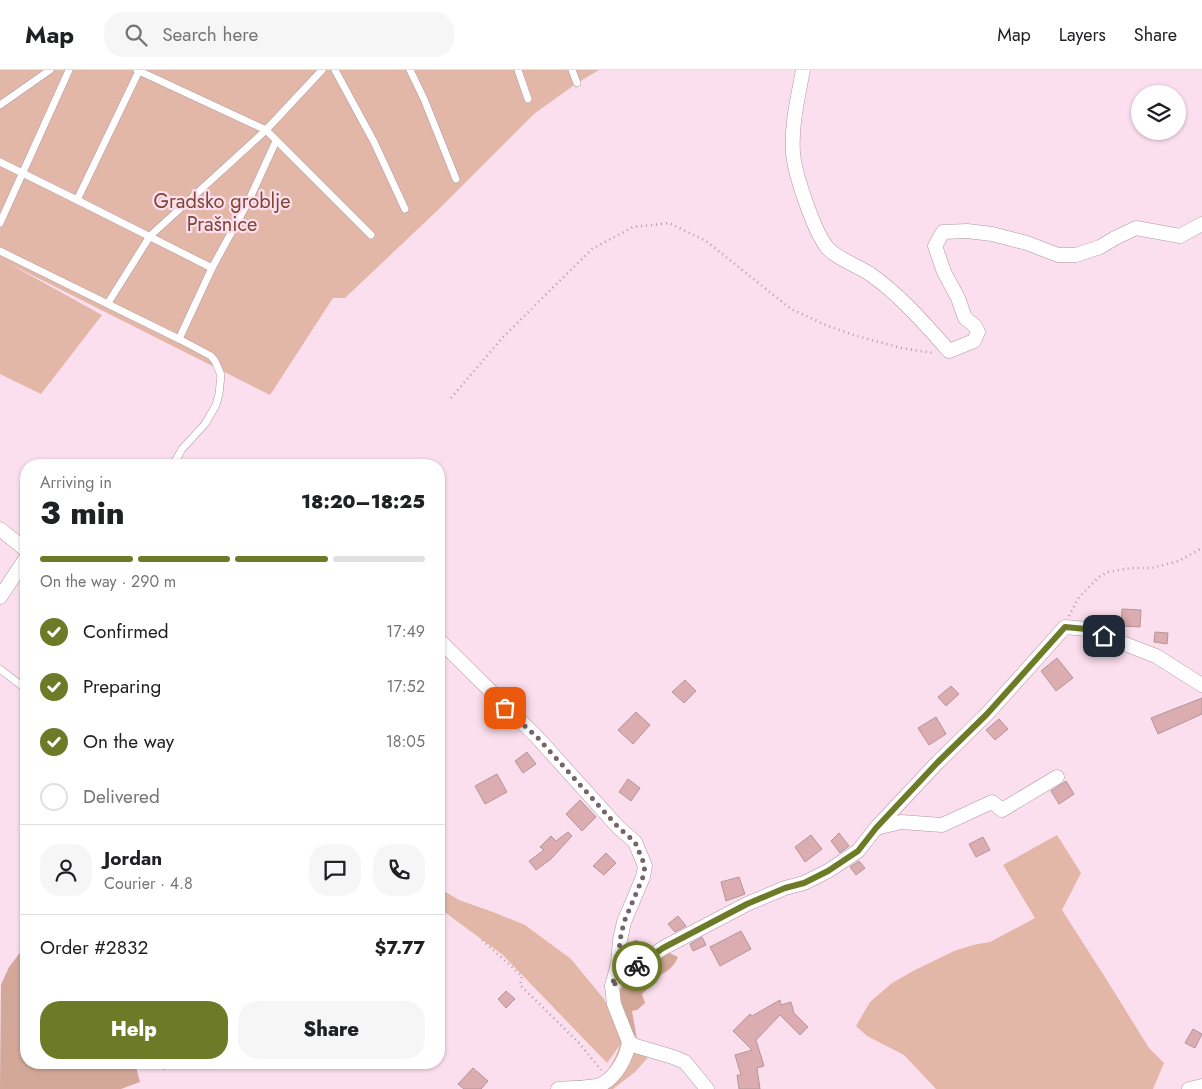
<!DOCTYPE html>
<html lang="en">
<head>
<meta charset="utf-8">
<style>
  body { margin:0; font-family:Jost,sans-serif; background:#f6f6f6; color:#202124; height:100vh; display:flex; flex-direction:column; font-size:19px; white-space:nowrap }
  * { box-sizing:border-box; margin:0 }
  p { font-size:16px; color:#757577 }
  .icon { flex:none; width:28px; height:28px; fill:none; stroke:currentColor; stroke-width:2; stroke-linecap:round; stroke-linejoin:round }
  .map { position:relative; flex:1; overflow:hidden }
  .details { position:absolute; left:20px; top:389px; width:425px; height:610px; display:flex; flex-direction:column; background:#fff; border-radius:20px; box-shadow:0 1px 4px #0004 }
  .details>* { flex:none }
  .controls { position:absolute; left:1131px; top:15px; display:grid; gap:10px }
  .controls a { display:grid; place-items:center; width:55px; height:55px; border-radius:50%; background:#fff; box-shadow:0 1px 4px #0004; font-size:25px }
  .pin { position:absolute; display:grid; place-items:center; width:42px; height:42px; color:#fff; margin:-21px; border-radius:10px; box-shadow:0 2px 8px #0006 }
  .courier { position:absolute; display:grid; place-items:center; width:50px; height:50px; margin:-25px; border:4px solid #6d7a27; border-radius:50%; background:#fff; color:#222; box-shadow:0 1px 6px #0007 }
  .headline em { font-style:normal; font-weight:800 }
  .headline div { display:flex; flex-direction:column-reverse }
  .headline { display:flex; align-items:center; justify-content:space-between; height:85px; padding:0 20px }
  h1 { font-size:32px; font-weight:800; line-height:38px }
  .bar { display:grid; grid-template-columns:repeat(4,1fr); gap:8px 5px; align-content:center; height:60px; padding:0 20px }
  .bar i { height:6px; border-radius:4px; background:#e0e0e0 }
  .bar .current { background:#6d7a27 }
  .bar p { grid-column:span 4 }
  .line { display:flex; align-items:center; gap:12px; padding:0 20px; border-top:1px solid #e0e0e0 }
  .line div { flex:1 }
  .round { display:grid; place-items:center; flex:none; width:52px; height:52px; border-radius:20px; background:#f6f6f6 }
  ol { padding:0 20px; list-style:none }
  li { display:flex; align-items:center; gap:15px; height:55px }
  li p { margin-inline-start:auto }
  li .icon { padding:5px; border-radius:50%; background:#6d7a27; color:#fff; stroke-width:4 }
  li:last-child { color:#757577 }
  li i { width:28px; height:28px; border:2px solid #e0e0e0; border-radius:50% }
  .button { display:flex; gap:10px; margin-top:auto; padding:10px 20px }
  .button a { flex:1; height:58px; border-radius:20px; background:#6d7a27; color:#fff; font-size:20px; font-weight:800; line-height:58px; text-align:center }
  .button a+a { background:#f6f6f6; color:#202124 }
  header { display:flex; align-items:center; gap:30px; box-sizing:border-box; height:70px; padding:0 25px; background:#fff; border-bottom:1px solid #e0e0e0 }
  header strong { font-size:24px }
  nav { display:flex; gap:28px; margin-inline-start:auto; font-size:18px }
  .search { width:350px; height:45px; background:#f6f6f6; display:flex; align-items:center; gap:12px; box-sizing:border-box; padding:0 18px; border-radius:20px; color:#757577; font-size:19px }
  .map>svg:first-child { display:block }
  .green { fill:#e2b7a8 }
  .forest { fill:#d3a899 }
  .building { fill:#dbacb0; stroke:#b49698 }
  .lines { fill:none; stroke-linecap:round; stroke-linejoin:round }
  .lane-casing { stroke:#b196a3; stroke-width:8 }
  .street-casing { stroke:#b196a3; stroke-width:15 }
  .path { stroke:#b29ca7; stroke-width:2.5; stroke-dasharray:1 4; stroke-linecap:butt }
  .lane { stroke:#fff; stroke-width:7 }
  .street { stroke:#fff; stroke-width:14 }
  .done { stroke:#74646c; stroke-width:5; stroke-dasharray:0 9 }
  .route { stroke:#6d7a27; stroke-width:6 }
  .labels { text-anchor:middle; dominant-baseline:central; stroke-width:4.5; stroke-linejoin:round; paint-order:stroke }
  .park-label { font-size:20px; fill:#7f4632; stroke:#fcdfee }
</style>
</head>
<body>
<header>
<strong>Map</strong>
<div class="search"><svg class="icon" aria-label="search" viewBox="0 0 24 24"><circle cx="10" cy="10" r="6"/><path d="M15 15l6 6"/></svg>Search here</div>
<nav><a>Map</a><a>Layers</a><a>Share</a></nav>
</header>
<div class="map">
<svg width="1202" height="1019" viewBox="0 0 1202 1019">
  <rect width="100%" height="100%" fill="#fcdfee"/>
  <g class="green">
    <path d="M0,0H599L577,13L534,44L440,138L345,228H333L270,325L8,193L102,245L41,324L0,304Z"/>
    <path d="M1057,765L1081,803L1062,840L1103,904L1149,978L1164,993L1153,1019H936L904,985L867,966L856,956L870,932L892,913L913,901L954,881L973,875L990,872L1035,848L1003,795Z"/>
    <path d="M439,818L459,830L493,842L525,855L571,889L604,929L622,971L650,985L635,1002L613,1019H591C604,1007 615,992 620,975L607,993L503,885L439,838Z"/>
  </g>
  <g class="forest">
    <path d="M26,875V992L135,993L140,1012L121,1019H0L1,915L9,897Z"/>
    <path d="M665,881L678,887C671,903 662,901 653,912C649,916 647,920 642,924L645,933L637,940L632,941L637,969L614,931L630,903Z"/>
    <path d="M145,993L170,992V993L165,1000Z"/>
  </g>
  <g class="building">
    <path d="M1122,539L1141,540L1140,557L1121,556Z"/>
    <path d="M1155,562L1168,563L1167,574L1154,572Z"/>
    <path d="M1057,588L1073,608L1056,621L1041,601Z"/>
    <path d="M685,610L696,621L684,633L672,622Z"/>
    <path d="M951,616L959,624L946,636L938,627Z"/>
    <path d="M1202,628V644L1158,664L1151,648Z"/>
    <path d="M636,642L650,655L633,674L618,660Z"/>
    <path d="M936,647L946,664L929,675L918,658Z"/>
    <path d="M999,649L1008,659L995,670L986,660Z"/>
    <path d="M527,682L536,694L523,703L515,691Z"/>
    <path d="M497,704L507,722L485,734L475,716Z"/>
    <path d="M628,709L640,718L631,731L619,722Z"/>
    <path d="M1066,711L1074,724L1059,734L1051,721Z"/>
    <path d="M580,730L596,747L582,761L566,744Z"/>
    <path d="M568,762L572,766L551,789L536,800L529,791L544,780L540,777L551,766L556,771Z"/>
    <path d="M839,763L849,776L840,783L831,771Z"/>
    <path d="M811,765L822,779L805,792L795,777Z"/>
    <path d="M983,767L990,780L976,787L969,774Z"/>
    <path d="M606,783L616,793L604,805L593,796Z"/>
    <path d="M859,791L865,798L856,805L850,797Z"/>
    <path d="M739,807L745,824L726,831L721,812Z"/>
    <path d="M678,846L686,856L675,862L668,854Z"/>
    <path d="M741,861L751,879L720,896L710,877Z"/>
    <path d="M702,867L706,875L693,881L690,874Z"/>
    <path d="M636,870L644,881L629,891L627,889L628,876Z"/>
    <path d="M506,921L515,929L506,938L498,929Z"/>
    <path d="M780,930L781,935L791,932L794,943L808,957L800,965L780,945L756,970L764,996L757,998L760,1019H739L737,1005H741L735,985L752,980L733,961L750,944L752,946Z"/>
    <path d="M1193,959L1202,964L1195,978L1185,973Z"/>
    <path d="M473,998L488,1011L481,1019H464L458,1014Z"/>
  </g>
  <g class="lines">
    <g class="lane-casing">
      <g id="lane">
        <path d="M137,0L266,60L371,165"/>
        <path d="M335,0L374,72L405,139"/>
        <path d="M410,0L424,29L456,109"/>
        <path d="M518,0L528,29"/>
        <path d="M572,0L577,13"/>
        <path d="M0,35L50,0"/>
        <path d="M0,92L77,130L139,1"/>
        <path d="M77,130L212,198"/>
        <path d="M0,153L69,0"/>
        <path d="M0,181L179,269L211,286L215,291L221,305L219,324L216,335L205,354L182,379L173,395"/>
        <path d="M108,233L150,166L266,60L322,0"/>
        <path d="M179,269L212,198L249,130L276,71"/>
        <path d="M0,599L26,619"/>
      </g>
    </g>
    <g class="street-casing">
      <g id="street">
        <path d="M803,0C798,27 791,55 793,83C795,105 813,158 826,176C834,188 859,196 870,204C899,224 926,255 949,281L974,271L978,262L975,256L965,248L958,228L944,202L935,176L943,162L967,161L992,164L1027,173L1058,185H1076L1100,177L1115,168L1136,158L1180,166L1202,154"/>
        <path d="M0,459L26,480"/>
        <path d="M0,527L26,488"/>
        <path d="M439,570L537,667L618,757L635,772L645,796L643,807L624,852L620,870L618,894L612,916L614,934L629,972L636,976L673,987L685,992L707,1019"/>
        <path d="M876,758L901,752L942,755L992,732L1002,740L1057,707"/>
        <path d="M612,916L621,907L663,878L747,834L785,818L804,813L828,801L858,781L876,758L937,693L987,644L1065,557L1086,559L1156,586L1202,615"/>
        <path d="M558,1019C567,1018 595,1018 602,1014C616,1007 627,987 629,972"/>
        <path d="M1189,1019L1202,1016"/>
      </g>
    </g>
    <g class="path">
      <path d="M451,328L503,267L592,179L633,157L669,153L706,171L791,239L828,256L857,266L901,278L933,283"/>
      <path d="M1069,546L1079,527L1099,507L1108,502L1131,498H1152L1179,491L1202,478"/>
      <path d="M482,870L522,906L520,915L579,973L601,1000"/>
    </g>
    <use href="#lane" class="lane"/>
    <use href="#street" class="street"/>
  </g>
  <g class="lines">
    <path class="done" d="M505,638L537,667L618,757L635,772L645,796L643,807L624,852L620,870L618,894L612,916L637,896"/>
    <path class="route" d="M637,896L663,878L747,834L785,818L804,813L828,801L858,781L876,758L937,693L987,644L1065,557L1086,559L1104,566"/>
  </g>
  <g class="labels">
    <g class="park-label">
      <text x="222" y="131">Gradsko groblje<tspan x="222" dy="23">Prašnice</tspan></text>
    </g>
  </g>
</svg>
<div class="controls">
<a><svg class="icon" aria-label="layers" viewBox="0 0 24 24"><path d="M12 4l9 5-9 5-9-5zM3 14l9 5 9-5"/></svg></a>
</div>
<div class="pin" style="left:505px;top:638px;background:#ea580c"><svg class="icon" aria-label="bag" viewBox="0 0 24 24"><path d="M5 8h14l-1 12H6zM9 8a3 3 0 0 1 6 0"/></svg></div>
<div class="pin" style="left:1104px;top:566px;background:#1f2937"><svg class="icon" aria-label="home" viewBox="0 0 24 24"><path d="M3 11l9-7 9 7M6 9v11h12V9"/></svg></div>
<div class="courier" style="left:637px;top:896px"><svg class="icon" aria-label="bike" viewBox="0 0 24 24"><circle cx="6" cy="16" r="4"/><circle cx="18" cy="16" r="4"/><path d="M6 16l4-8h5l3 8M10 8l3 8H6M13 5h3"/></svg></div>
<section class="details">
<div class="headline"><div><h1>3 min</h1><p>Arriving in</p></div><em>18:20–18:25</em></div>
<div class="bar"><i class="current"></i><i class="current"></i><i class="current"></i><i></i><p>On the way · 290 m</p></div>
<ol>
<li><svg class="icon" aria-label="check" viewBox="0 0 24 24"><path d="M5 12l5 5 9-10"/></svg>Confirmed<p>17:49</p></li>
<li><svg class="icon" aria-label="check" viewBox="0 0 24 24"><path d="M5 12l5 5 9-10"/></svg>Preparing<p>17:52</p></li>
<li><svg class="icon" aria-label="check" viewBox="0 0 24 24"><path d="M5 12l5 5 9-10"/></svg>On the way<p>18:05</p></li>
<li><i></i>Delivered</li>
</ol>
<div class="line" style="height:90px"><a class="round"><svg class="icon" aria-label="person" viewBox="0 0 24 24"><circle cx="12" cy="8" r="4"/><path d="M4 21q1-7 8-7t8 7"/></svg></a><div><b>Jordan</b><p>Courier · 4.8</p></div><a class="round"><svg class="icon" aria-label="chat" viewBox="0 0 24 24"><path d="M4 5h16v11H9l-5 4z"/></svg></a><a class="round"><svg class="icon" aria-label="phone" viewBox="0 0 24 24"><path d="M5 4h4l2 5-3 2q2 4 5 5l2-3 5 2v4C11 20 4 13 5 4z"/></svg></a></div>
<div class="line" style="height:65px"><div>Order #2832</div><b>$7.77</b></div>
<div class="button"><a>Help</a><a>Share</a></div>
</section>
</div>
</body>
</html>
